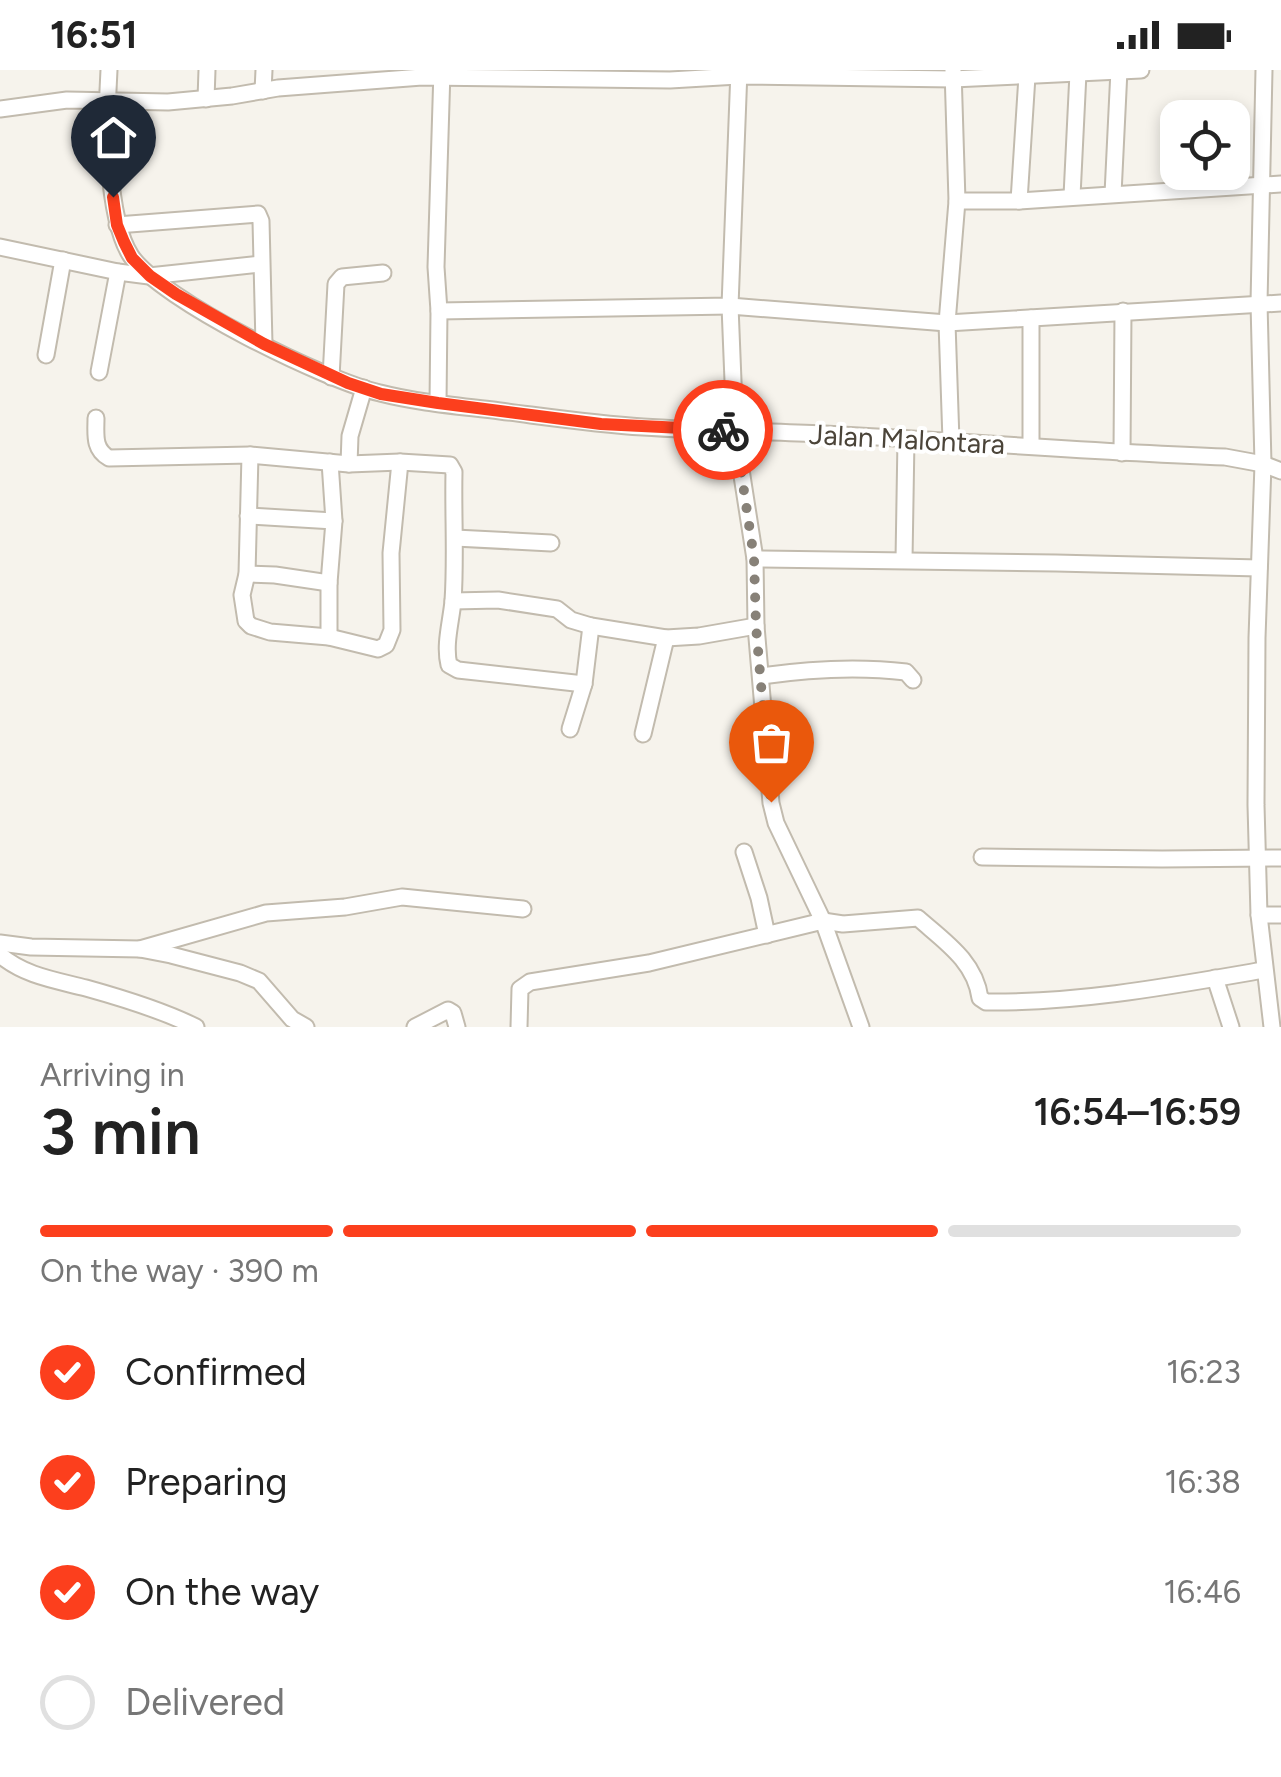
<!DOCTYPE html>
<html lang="en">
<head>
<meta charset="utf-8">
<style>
  body { margin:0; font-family:Figtree,sans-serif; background:#f2f2f2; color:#222; height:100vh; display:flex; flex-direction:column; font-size:38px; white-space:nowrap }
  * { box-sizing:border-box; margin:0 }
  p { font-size:32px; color:#767676 }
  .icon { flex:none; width:55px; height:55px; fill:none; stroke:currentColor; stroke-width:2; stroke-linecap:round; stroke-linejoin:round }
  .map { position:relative; height:957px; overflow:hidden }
  .details { display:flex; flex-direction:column; background:#fff; flex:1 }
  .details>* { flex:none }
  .tools { position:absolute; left:1160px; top:30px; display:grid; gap:20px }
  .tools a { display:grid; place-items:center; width:90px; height:90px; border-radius:20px; background:#fff; box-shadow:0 5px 15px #0003; font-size:50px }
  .pin { position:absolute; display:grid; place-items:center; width:85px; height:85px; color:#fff; margin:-102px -42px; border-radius:50% 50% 50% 0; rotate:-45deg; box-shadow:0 0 10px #0007 }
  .pin .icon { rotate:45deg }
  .courier { position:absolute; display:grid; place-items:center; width:100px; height:100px; margin:-50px; border:8px solid #fc3f1d; border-radius:50%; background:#fff; color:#222; box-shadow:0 2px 12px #0007 }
  .summary em { font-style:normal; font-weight:600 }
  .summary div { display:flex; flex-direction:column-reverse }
  .summary { display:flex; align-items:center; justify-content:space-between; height:170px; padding:0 40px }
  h1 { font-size:65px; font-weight:600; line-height:75px }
  .bar { display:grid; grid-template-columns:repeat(4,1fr); gap:15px 10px; align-content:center; height:120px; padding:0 40px }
  .bar i { height:12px; border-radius:8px; background:#e0e0e0 }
  .bar .current { background:#fc3f1d }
  .bar p { grid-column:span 4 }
  ol { padding:0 40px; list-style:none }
  li { display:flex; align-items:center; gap:30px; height:110px }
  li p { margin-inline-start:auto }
  li .icon { padding:10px; border-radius:50%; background:#fc3f1d; color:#fff; stroke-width:4 }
  li:last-child { color:#767676 }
  li i { width:55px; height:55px; border:5px solid #e0e0e0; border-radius:50% }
  .status { display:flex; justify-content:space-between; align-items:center; height:70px; padding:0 50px; background:#fff; direction:ltr }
  .status svg { height:28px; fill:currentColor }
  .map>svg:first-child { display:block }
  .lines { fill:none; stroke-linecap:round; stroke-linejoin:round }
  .minor-casing { stroke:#c2bbae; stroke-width:19 }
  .minor { stroke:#fff; stroke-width:15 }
  .done { stroke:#878178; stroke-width:10; stroke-dasharray:0 18 }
  .route { stroke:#fc3f1d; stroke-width:12 }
  .labels { text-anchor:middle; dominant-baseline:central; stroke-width:8; stroke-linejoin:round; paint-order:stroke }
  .street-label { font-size:28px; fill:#4b4439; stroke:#fff }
</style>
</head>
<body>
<div class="status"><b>16:51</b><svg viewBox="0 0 49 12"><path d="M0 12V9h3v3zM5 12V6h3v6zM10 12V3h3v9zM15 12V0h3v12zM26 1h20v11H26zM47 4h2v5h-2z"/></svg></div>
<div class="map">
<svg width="1281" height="957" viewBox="0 0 1281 957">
  <rect width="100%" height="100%" fill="#f6f3ec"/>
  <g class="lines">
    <g class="minor-casing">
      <g id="minor">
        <path d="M109,0C106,46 106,148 131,186C161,230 326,311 380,323C419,333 460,336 500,341C548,347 595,354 643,357C703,361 764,361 824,364C958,371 1091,382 1225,387L1263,394L1281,401"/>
        <path d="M1264,0L1259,233L1263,394L1257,568L1256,735L1259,845L1272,957"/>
        <path d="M263,21L264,0"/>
        <path d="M206,29L207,0"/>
        <path d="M0,39L67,30L168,32L232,26L278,18L422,7L670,10L738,6L953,9L1141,0"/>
        <path d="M1113,124L1119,0"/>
        <path d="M1072,126L1078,3"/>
        <path d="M957,131H1019L1281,114"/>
        <path d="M1019,131L1027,6"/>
        <path d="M117,155L258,144L261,151L264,274"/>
        <path d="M0,177L118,202L149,206L261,194"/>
        <path d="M439,241L730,236L739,0"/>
        <path d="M46,285L63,190"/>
        <path d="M99,302L118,202"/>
        <path d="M331,307L336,214L342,207L383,203"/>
        <path d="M438,333L439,241L436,197L442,0"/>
        <path d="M96,348C96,364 93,379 109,388L250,385L349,394L400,392L450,395L454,402C453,445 456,488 453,531C451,552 444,575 449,595L458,600L584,614"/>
        <path d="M951,371L947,253L957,131L953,0"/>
        <path d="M1031,376V248"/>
        <path d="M1122,383L1123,241"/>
        <path d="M250,385L247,504L242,525L246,551L251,556L270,562L329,567L378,579L386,575L392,560L391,483L400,392"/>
        <path d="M349,394L350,366L364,318"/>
        <path d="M248,446L334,451"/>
        <path d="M455,468L551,473"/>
        <path d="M755,489L1056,493L1259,498"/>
        <path d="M904,490L906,369"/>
        <path d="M247,504L275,505L329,513"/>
        <path d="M453,531L498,530L557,539L571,550L591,556L666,568L699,566L756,556"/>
        <path d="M329,567V513L334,451L330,392"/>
        <path d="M761,606C809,599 857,596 906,602L913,610"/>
        <path d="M570,659L584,614L591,556"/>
        <path d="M643,664L666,568"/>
        <path d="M744,782L759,828L767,865"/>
        <path d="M982,787L1162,789L1281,788"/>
        <path d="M1259,845H1281"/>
        <path d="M0,873L31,877L140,879L171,885L240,903L259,911L292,949L306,957"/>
        <path d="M140,879L266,843L345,837L402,827L523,839"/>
        <path d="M0,885C25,906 55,910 86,918C122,928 162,940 196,957"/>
        <path d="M1215,908L1231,957"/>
        <path d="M415,957L448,940L453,943L457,957"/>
        <path d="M519,957L520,919L530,912L649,893L823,851L843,854L918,848C944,871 975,891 980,928L986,932C1080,933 1171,916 1264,900"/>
        <path d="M861,957L823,851L776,753L771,733L756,556L755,489L735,361L730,236L947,253L1281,233"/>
      </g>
    </g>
    <use href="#minor" class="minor"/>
  </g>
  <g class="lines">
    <path class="done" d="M723,360L735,361L754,488L756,556L771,732"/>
    <path class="route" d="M113,127L117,155L124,172L132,188L150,206L176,224L264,274L348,313L381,324L438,333L601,354L723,360"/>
  </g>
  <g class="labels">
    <g class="street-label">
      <text transform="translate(907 369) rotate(3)">Jalan Malontara</text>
    </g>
  </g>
</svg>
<div class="tools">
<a><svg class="icon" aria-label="locate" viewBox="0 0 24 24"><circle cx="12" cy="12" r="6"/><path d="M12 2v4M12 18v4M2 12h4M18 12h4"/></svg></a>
</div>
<div class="pin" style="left:771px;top:732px;background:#ea580c"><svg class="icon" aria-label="bag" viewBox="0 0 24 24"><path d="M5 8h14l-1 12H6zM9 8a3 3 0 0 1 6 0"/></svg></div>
<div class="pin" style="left:113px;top:127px;background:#1f2937"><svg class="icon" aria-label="home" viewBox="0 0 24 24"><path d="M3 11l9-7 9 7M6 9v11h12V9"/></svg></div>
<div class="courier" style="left:723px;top:360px"><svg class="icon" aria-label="bike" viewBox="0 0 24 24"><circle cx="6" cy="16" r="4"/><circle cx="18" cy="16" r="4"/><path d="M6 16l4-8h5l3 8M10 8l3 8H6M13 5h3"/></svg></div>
</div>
<section class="details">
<div class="summary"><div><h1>3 min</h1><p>Arriving in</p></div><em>16:54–16:59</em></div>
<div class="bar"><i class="current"></i><i class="current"></i><i class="current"></i><i></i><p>On the way · 390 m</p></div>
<ol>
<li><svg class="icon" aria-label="check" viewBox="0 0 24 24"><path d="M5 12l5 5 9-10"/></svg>Confirmed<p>16:23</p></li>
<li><svg class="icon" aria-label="check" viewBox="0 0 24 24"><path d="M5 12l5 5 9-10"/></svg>Preparing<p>16:38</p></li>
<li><svg class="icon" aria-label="check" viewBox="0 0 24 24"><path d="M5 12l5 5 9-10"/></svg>On the way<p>16:46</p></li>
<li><i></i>Delivered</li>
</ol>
</section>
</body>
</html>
